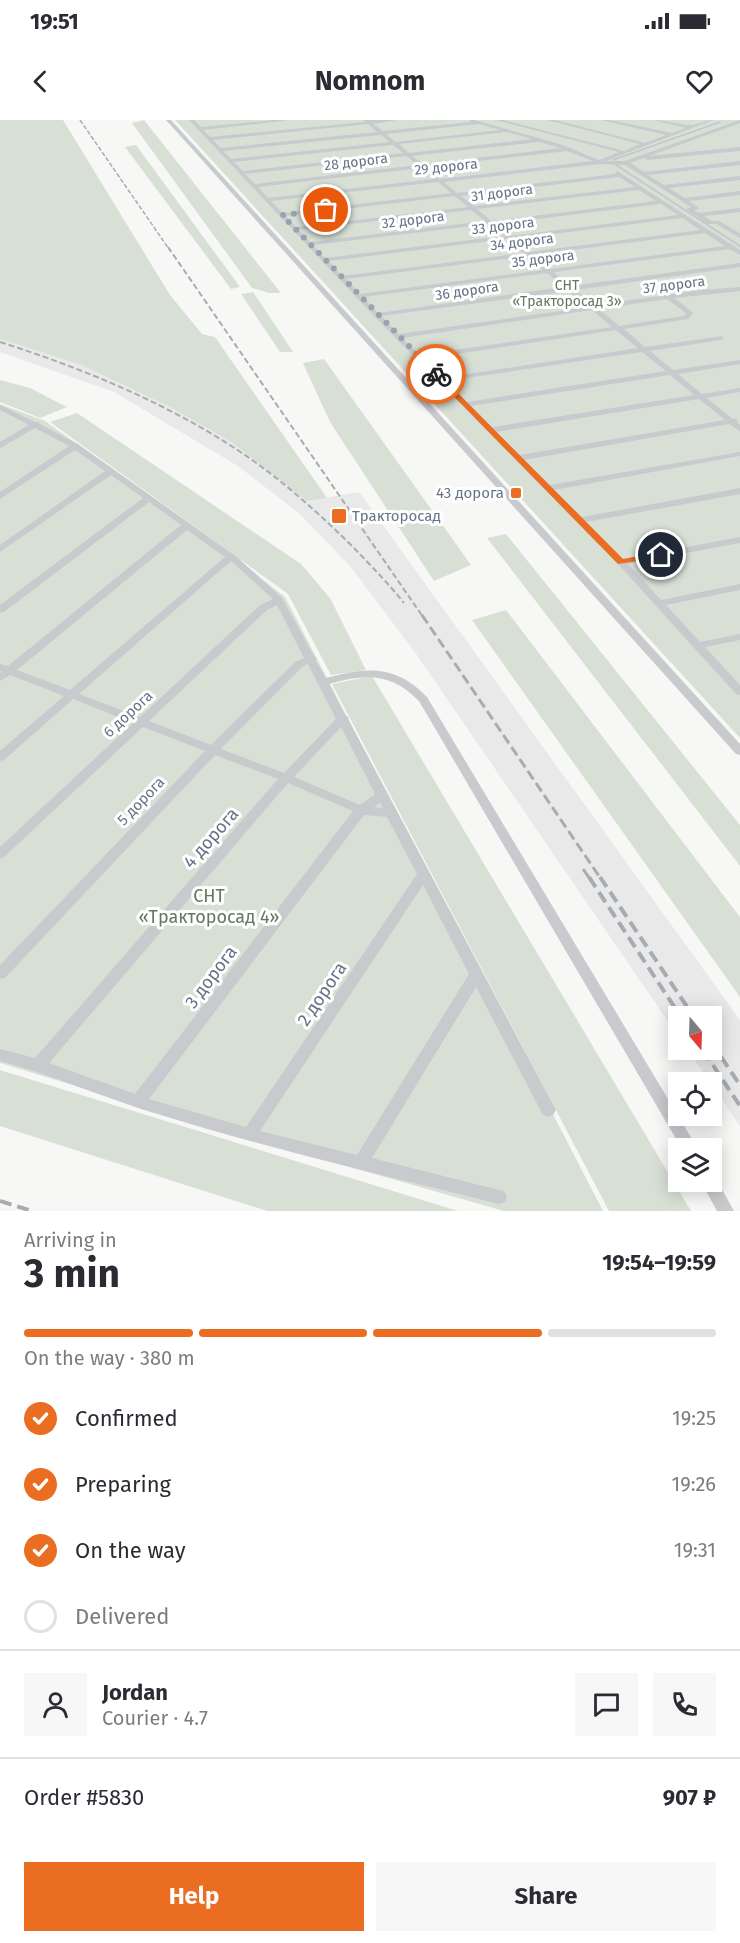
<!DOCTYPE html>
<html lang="en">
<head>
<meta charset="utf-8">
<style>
  body { margin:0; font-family:"Fira Sans",sans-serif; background:#f7f7f7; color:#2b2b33; height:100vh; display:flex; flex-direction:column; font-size:22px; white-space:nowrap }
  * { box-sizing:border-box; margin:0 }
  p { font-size:20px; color:#7c7c81 }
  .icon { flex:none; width:33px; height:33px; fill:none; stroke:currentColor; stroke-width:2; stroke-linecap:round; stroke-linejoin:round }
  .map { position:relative; height:1091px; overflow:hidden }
  .drawer { display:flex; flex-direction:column; background:#fff; flex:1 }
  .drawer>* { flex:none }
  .needle { width:39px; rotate:161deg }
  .fabs { position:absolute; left:668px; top:886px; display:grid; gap:12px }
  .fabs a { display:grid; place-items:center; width:54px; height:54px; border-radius:0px; background:#fff; box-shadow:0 3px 15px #0003; font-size:30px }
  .pin { position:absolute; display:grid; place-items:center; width:51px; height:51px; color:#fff; margin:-26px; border:3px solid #fff; border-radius:50%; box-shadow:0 2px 6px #0007 }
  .courier { position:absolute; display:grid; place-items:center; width:60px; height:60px; margin:-30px; border:4px solid #ea6d22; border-radius:50%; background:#fff; color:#222; box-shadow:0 2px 8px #0007 }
  .head em { font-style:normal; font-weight:700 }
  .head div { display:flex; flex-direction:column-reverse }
  .head { display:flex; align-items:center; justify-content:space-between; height:102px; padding:0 24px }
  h1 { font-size:39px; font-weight:700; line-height:45px }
  .bar { display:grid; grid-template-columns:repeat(4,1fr); gap:9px 6px; align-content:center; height:72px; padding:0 24px }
  .bar i { height:8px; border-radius:4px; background:#e1e1e2 }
  .bar .selected { background:#ea6d22 }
  .bar p { grid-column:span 4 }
  .line { display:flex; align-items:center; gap:15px; padding:0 24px; border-top:2px solid #e1e1e2 }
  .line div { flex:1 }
  .round { display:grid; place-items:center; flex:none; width:63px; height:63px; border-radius:0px; background:#f7f7f7 }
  ol { padding:0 24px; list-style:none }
  li { display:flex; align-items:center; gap:18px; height:66px }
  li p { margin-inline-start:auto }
  li .icon { padding:6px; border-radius:50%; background:#ea6d22; color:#fff; stroke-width:4 }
  li:last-child { color:#7c7c81 }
  li i { width:33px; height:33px; border:3px solid #e1e1e2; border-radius:50% }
  .primary-button { display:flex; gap:12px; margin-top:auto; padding:12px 24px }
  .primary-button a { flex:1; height:69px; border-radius:0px; background:#ea6d22; color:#fff; font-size:24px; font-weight:700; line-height:69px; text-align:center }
  .primary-button a+a { background:#f7f7f7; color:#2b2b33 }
  .status { display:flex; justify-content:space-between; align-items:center; height:42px; padding:0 30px; background:#fff; direction:ltr }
  .status svg { height:16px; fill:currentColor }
  header { display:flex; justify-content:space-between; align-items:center; height:78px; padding:0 24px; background:#fff; font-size:27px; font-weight:700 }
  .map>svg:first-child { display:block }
  .built { fill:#e8e9e8 }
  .green { fill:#d8e0d6 }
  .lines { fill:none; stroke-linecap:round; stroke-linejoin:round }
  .stream { stroke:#bfc8ce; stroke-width:1.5 }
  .minor { fill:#c8cace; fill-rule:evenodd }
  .rail-far3 { stroke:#a7acb3; stroke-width:1.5; stroke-dasharray:4.5 2; stroke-linecap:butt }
  .rail-far2 { stroke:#a7acb3; stroke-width:2; stroke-dasharray:6 3; stroke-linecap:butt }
  .rail-far1 { stroke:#a7acb3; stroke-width:3; stroke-dasharray:10 4.5; stroke-linecap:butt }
  .rail { stroke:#a7acb3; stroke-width:4; stroke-dasharray:12 6; stroke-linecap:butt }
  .route { fill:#ea6d22 }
  .done { stroke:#99a2ae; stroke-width:6; stroke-dasharray:0 10.8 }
  .poi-dot { fill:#ea6d22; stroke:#fff; stroke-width:2 }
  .labels { text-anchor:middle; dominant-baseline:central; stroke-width:6; stroke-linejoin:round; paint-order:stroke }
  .far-street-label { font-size:14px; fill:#667387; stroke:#fff }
  .far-park-label { font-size:14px; fill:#627961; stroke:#fff }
  .poi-label { font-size:15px; fill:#667387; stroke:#fff; text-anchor:end }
  .street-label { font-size:15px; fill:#667387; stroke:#fff }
  .near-street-label { font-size:18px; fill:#667387; stroke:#fff }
  .near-park-label { font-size:18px; fill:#627961; stroke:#fff }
</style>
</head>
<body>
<div class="status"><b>19:51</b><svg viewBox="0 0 49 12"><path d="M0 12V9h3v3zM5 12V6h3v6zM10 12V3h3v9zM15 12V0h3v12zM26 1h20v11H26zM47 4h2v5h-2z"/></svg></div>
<header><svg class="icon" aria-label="back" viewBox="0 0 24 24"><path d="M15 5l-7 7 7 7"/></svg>Nomnom<svg class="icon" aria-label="heart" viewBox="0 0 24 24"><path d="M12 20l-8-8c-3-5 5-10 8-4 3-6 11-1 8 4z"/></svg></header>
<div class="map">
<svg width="740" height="1091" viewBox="0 0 740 1091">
  <rect width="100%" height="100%" fill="#f7f8f5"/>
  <path class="built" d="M0,219L81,245L172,288L231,322L307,381L359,372L740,900V1006L688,930H711V897H678V916L417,535L350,446L300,394L238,346L114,272L0,232Z"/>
  <g class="green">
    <path d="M0,0H63L170,175L202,214L215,217L327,378L307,381L231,322L172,288L81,245L0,219Z"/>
    <path d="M144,0L281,173H269L252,168L132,3Z"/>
    <path d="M175,0H740V618Z"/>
    <path d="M136,25L240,167L231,169L125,27Z"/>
    <path d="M253,172L293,232H280L241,174Z"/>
    <path d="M324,239L471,445L434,461L330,302L303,243Z"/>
    <path d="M0,260L30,268L67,287L40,298L0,282Z"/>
    <path d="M0,284L45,301L237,439L285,477L603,1091H504L220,1010L0,943Z"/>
    <path d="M77,293L301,444L330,478L366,550L331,555L288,474L50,302Z"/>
    <path d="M506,414L740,705V746L487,418Z"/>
    <path d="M506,490L740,797V877L472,500Z"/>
    <path d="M372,556L691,1091H609L332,564Z"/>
    <path d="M0,950L458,1091H267L0,1006Z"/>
  </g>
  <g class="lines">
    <g class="stream">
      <path d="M613,40L720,2"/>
      <path d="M616,45L740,126"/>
    </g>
    <g class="minor">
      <path d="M166,0H171L740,624V635L736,634Z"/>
      <path d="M189,0H194L201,7L274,0H290L203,10L210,17L365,2L364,0H397L373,4L383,11L471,2L470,0H474L560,24L599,40L619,32L495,0H503L624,31L640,24L547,0H555L645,23L666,15L601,0H610L672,13L686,8L653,0C665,0 676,4 688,5C697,6 705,0 713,0L606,41H625L740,0V3L649,36L740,27V31L647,40L644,38L630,43L644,52L740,41V45L648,55L664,65L740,56V60L669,68L685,78L740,71V75L689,81L698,87V89L694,90L699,93L740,88V92L704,96L711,101H719L740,113V118L716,104H708L686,89L691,87L625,45L600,44L444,62L457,73L615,54L617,51L740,130V135L730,129L554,152L571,166L740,143V147L575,170L595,185L702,170L740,167V171L675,178L693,193L688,199L624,209L645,227L723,216V220H720L650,231L673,250L740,240V244L678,254L702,274L740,268V272L707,278L733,299H737V302L740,305V311L729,304L524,340L550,365L740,332V336L554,370L582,397L740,368V374L586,402L623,439L740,417V423L628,444L661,480L740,464V470L666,485L700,522L740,514V520L705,527L740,565V575L736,574L618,444L374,196ZM368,4L377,12L221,28L213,20ZM479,4L500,10L395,22L386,14ZM507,12L532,19L409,33L399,24ZM381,15L390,22L231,39L223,31ZM539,22L561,28L423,44L412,36ZM393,25L403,33L243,51L234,42ZM567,31L593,41L440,59L426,47ZM407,36L417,45L255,64L245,54ZM421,48L434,59L268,78L258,67ZM619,57L635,67L474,86L461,76ZM438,62L451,73L283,93L271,81ZM639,70L656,81L491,101L477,89ZM455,76L468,87L296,107L286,96ZM661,84L678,95L510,116L495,104ZM471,90L485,101L310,122L299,110ZM682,98L700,110L529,132L513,119ZM489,104L503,116L325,138L313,125ZM705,113L725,126L550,149L533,135ZM507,119L523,133L342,156L329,141ZM527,136L543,150L360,174L346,159ZM547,153L564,167L378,193L363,177ZM568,171L588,187L399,214L381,196ZM667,179L686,193L684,196L619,206L599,189ZM592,190L612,207L420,235L402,218ZM616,210L638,228L442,258L423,239ZM642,232L666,251L467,282L446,261ZM670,255L694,275L492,307L471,286ZM699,279L725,300L520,335L496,312Z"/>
      <path d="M0,285L35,302H39L40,304L78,324L237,437L282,478L314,536L317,539L316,541L326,558C367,547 395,544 427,577L698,1029H682L419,581C390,552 366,554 329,564L345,595L349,598L348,599L556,990L553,995L548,997L543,995L476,867L372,1038L499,1070L505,1072L507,1077L505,1082L499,1084C387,1056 275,1030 164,996C109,980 56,956 0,941V929L35,938L278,659L215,635L5,858L0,859V845L205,631L143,607L4,737L0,739V727L133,603L73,579L4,640L0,641V631L64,576L10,555L0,561V553L2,551H0V544L8,546L181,405L149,382L4,492L0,493V485L143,378L111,355L0,432V425L105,351L75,330L0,379V372L69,326L35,308L0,328V322L29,305L0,290ZM187,410L225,437L70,570L17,550ZM231,441L273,479L259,486L140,597L79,574ZM277,485L304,538L295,542L211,625L149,601L267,490ZM308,544L336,599L284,653L221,629L303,546ZM341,607L375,674L360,685L294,657ZM288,663L353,691L135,974L49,943ZM380,683L383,688L374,687ZM364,695L387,697L417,754L246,1007L149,979ZM423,765L469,854L357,1035L260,1011Z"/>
      <path d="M711,1055L715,1057L734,1091H717L701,1062H711Z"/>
    </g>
    <path class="rail-far3" d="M80,0L169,129"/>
    <g class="rail-far2">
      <path d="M168,127L423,497"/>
      <path d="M0,222C88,250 179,288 255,342C291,368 324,398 355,429C372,447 389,464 404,483"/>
    </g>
    <g class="rail-far1">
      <path d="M422,495L601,759"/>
      <path d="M583,749L590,759"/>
    </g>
    <g class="rail">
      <path d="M589,757L681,897"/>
      <path d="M600,757L694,897"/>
      <path d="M711,922L740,965"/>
      <path d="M703,930L740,986"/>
      <path d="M0,1081L32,1091"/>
    </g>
  </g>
  <path class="route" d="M433,253H438L623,439L661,432L665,435L664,437L618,444L433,255Z"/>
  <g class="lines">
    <path class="done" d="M326,90L282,95L436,254"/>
  </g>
  <g class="poi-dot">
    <rect x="510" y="367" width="12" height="12" rx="3"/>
    <rect x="331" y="388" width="16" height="16" rx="3"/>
  </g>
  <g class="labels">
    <g class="far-street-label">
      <text transform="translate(356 42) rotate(-7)">28 дорога</text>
      <text transform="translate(446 47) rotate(-6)">29 дорога</text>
      <text transform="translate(502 73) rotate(-7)">31 дорога</text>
      <text transform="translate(413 100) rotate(-7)">32 дорога</text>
      <text transform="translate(503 106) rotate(-7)">33 дорога</text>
      <text transform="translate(522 122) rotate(-7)">34 дорога</text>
      <text transform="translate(543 139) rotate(-7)">35 дорога</text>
      <text transform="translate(674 165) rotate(-7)">37 дорога</text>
      <text transform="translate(467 171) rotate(-8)">36 дорога</text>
    </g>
    <g class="far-park-label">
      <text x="567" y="165">СНТ<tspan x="567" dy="16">«Тракторосад 3»</tspan></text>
    </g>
    <g class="poi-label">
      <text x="504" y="373">43 дорога</text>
      <text x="352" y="396" text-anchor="start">Тракторосад</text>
    </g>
    <g class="street-label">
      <text transform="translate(128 594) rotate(-43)">6 дорога</text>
      <text transform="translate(141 681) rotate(-46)">5 дорога</text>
    </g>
    <g class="near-street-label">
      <text transform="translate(211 718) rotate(-49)">4 дорога</text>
      <text transform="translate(211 857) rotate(-53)">3 дорога</text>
      <text transform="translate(322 874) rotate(-56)">2 дорога</text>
    </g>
    <g class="near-park-label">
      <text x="209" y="776">СНТ<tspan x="209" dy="21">«Тракторосад 4»</tspan></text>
    </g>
  </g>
</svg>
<div class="fabs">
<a><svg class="needle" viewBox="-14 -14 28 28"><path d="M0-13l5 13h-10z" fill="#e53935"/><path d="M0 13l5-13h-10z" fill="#7c7c81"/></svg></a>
<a><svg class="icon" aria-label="locate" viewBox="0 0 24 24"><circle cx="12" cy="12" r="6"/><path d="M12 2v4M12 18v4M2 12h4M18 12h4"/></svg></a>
<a><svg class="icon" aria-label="layers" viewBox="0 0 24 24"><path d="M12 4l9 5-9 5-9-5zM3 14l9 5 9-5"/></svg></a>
</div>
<div class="pin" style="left:326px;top:90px;background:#ea580c"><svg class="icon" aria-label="bag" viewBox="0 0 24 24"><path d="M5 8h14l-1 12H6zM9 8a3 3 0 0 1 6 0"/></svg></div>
<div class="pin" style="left:661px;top:435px;background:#1f2937"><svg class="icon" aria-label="home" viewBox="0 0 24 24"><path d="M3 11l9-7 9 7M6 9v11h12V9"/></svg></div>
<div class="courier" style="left:436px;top:254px"><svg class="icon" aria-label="bike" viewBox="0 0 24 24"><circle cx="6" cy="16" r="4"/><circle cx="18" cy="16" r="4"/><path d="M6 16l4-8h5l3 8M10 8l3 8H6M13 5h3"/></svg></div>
</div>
<section class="drawer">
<div class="head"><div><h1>3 min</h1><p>Arriving in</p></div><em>19:54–19:59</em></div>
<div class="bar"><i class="selected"></i><i class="selected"></i><i class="selected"></i><i></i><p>On the way · 380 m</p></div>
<ol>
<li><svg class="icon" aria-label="check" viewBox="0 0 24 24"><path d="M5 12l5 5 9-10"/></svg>Confirmed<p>19:25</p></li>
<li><svg class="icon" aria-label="check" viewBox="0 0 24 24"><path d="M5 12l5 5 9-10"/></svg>Preparing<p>19:26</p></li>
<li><svg class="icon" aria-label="check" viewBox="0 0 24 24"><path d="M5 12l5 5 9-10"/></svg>On the way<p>19:31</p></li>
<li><i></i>Delivered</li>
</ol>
<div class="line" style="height:108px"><a class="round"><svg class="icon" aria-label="person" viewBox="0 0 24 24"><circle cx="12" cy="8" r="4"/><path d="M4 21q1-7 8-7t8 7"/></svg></a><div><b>Jordan</b><p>Courier · 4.7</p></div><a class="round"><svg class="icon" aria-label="chat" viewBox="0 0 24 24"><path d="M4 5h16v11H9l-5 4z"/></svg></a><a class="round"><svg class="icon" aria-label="phone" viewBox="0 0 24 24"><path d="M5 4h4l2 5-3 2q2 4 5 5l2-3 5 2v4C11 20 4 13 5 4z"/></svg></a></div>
<div class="line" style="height:78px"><div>Order #5830</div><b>907 ₽</b></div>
<div class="primary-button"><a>Help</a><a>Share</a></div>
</section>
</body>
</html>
